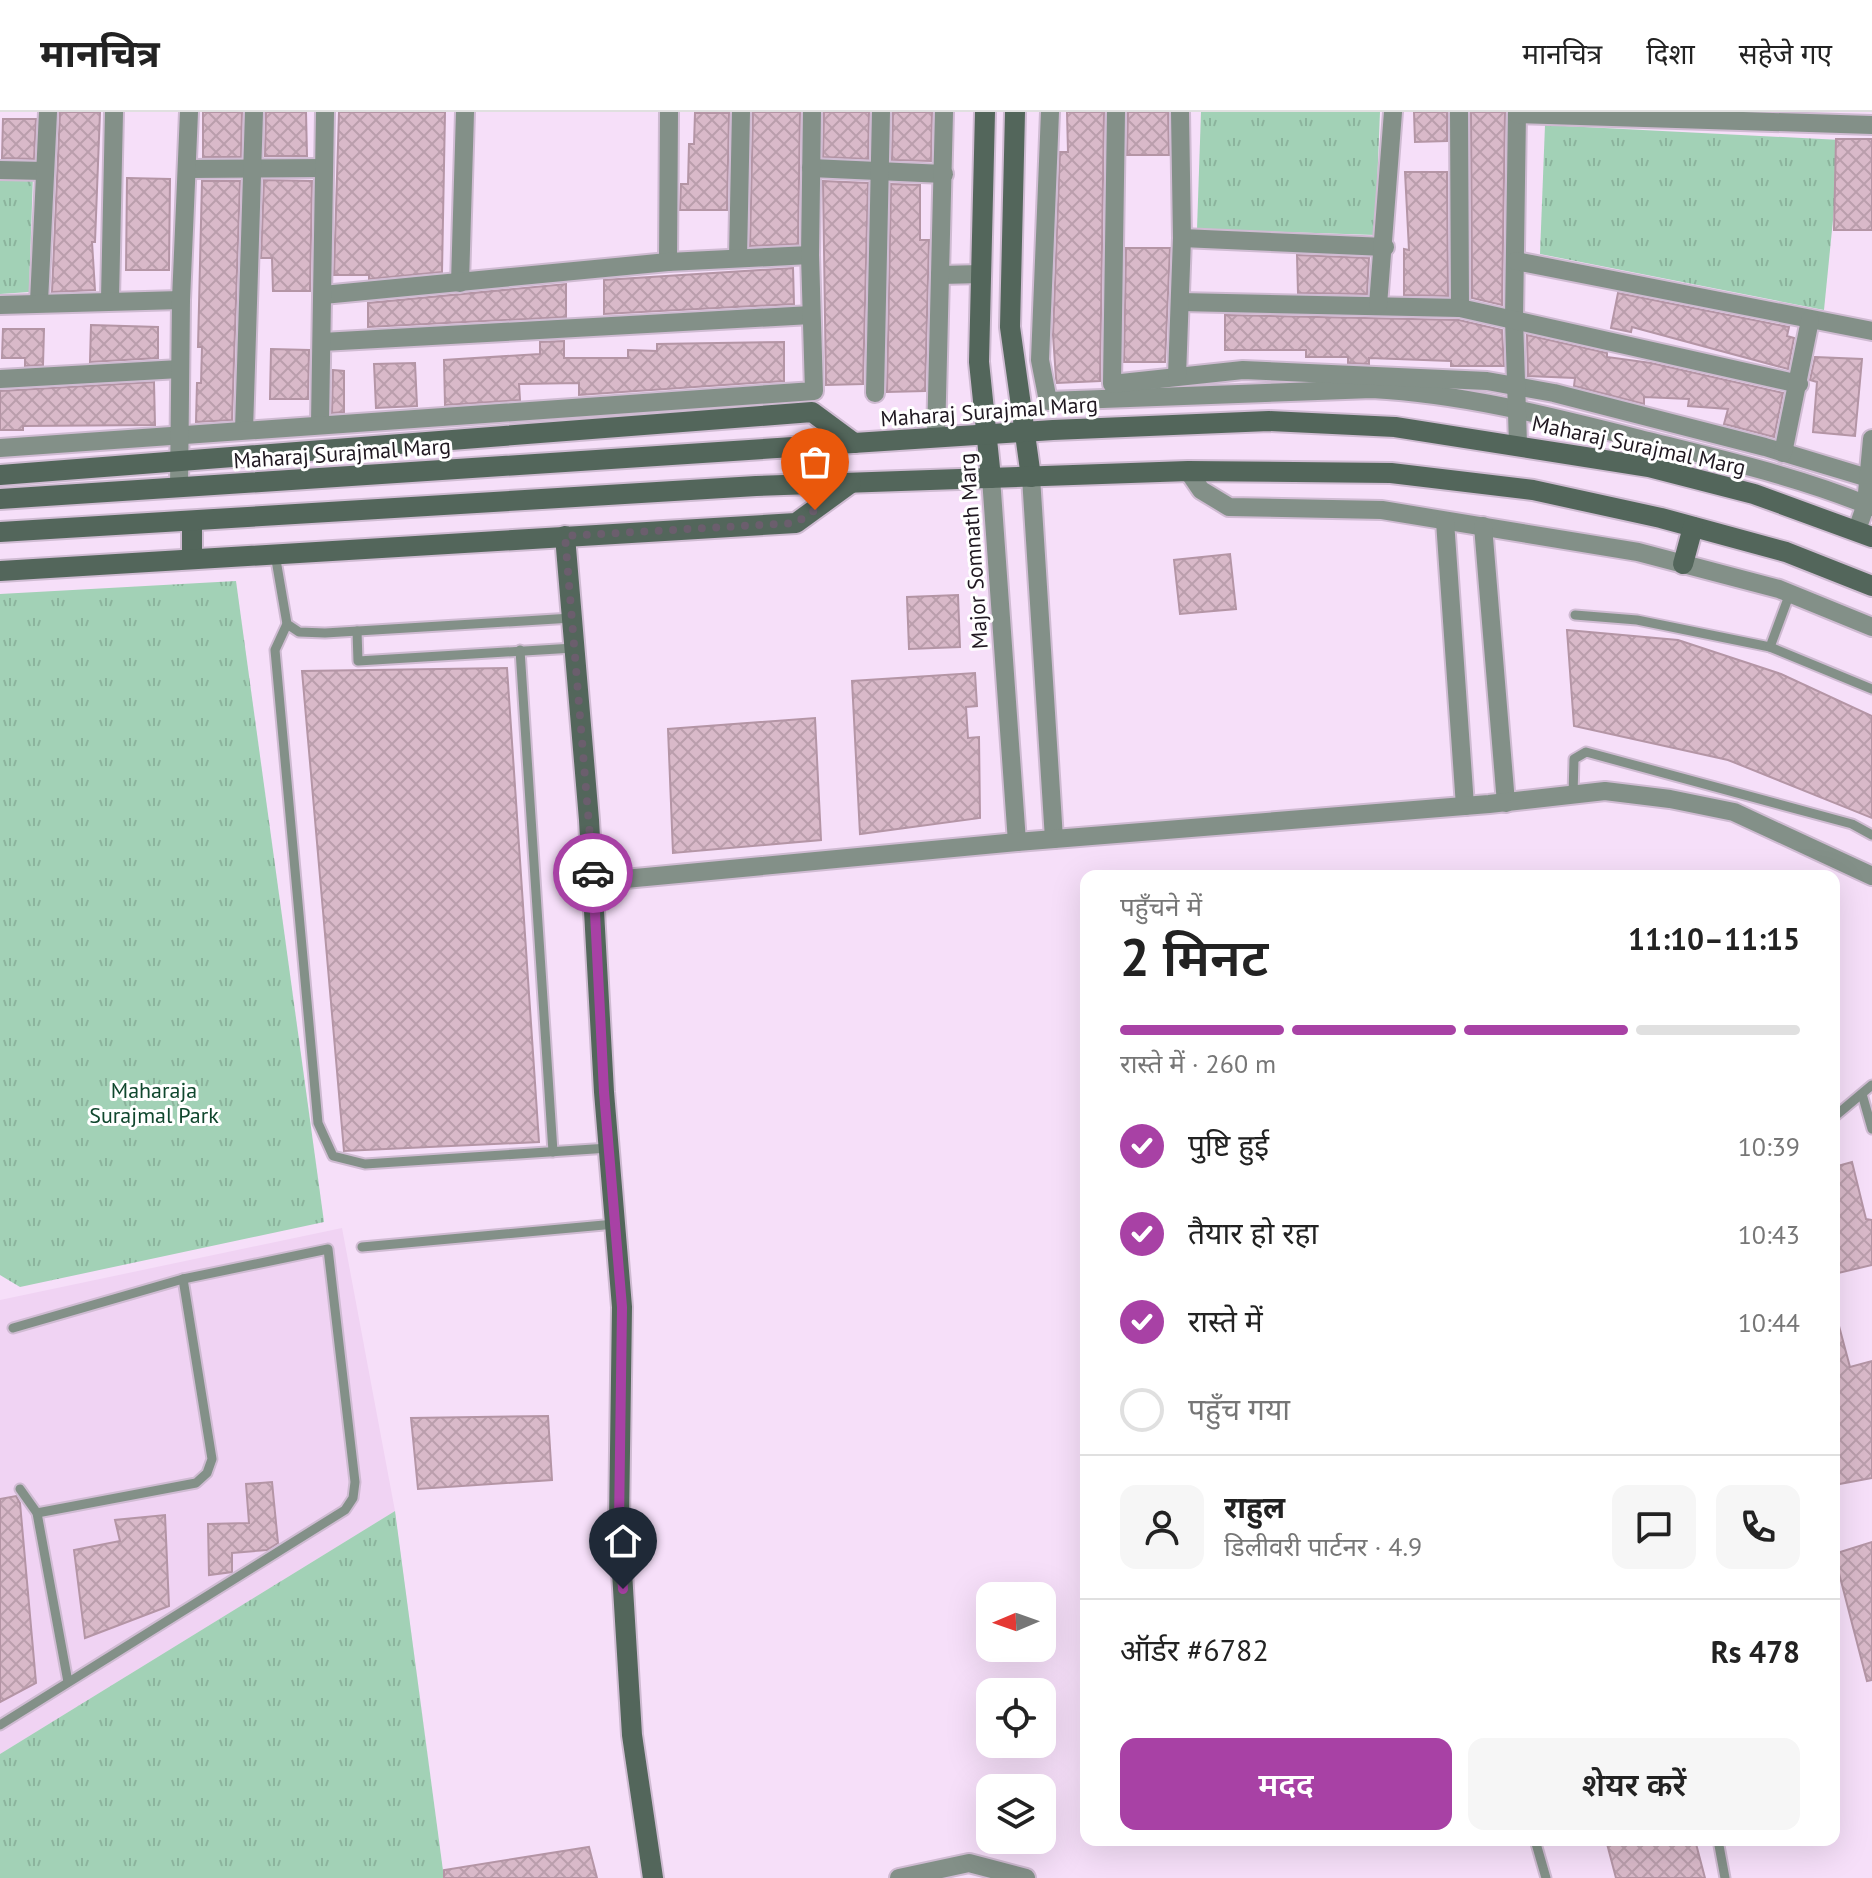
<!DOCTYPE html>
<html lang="hi">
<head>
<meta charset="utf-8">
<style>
  body { margin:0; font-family:"PT Sans","Noto Sans Devanagari",sans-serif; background:#f6f6f6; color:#222; height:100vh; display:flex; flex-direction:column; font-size:30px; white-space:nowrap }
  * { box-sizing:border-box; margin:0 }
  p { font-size:26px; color:#767676 }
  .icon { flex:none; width:44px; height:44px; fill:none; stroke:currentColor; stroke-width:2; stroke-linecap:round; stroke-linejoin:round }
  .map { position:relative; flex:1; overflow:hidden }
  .side { position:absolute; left:1080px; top:758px; width:760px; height:976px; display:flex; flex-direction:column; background:#fff; border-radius:16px; box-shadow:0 8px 32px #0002 }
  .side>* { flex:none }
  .needle { width:52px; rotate:268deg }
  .fabs { position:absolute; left:976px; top:1470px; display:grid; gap:16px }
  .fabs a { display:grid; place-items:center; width:80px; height:80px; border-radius:16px; background:#fff; box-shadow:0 8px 32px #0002; font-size:40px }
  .pin { position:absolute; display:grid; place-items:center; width:68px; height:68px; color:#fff; margin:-82px -34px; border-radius:50% 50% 50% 0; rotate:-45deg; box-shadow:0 0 8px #0007 }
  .pin .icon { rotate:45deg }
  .courier { position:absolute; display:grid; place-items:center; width:80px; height:80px; margin:-40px; border:6px solid #a841a5; border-radius:50%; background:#fff; color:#222; box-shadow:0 2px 10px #0007 }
  .overview em { font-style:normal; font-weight:600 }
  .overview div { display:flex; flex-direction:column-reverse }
  .overview { display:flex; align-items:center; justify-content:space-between; height:136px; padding:0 40px }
  h1 { font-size:52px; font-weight:600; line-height:60px }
  .bar { display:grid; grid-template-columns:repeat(4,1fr); gap:12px 8px; align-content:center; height:96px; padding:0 40px }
  .bar i { height:10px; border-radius:6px; background:#e0e0e0 }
  .bar .selected { background:#a841a5 }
  .bar p { grid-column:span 4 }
  .line { display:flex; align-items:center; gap:20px; padding:0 40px; border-top:2px solid #e0e0e0 }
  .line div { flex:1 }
  .round { display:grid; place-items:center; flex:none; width:84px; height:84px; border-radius:16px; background:#f6f6f6 }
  ol { padding:0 40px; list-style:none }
  li { display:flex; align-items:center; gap:24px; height:88px }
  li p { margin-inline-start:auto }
  li .icon { padding:8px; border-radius:50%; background:#a841a5; color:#fff; stroke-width:4 }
  li:last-child { color:#767676 }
  li i { width:44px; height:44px; border:4px solid #e0e0e0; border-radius:50% }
  .cta { display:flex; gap:16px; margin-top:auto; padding:16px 40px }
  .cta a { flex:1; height:92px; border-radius:16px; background:#a841a5; color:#fff; font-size:32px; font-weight:600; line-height:92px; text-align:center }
  .cta a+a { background:#f6f6f6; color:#222 }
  header { display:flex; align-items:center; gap:48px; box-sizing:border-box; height:112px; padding:0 40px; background:#fff; border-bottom:2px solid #e0e0e0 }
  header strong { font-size:38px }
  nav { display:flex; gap:44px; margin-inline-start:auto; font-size:28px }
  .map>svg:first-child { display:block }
  .built { fill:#f0d3f3 }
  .park { fill:url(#park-tufts) }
  .building { fill:url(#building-cross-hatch); stroke:#b495a5; stroke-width:2 }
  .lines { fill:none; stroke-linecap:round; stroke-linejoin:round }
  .lane-casing { stroke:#cfbbd2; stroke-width:13 }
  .street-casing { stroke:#cfbbd2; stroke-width:22 }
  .secondary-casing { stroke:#cfbbd2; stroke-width:24 }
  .lane { stroke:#839088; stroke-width:9 }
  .street { stroke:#839088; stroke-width:18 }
  .secondary { stroke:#53665b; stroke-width:20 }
  .done { stroke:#6b5e6d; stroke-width:8; stroke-dasharray:0 14.4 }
  .route { stroke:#a841a5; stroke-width:10 }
  .labels { text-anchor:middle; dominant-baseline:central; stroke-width:6; stroke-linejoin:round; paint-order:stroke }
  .street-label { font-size:22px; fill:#201821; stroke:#fff }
  .park-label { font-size:22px; fill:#10472e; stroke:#fff }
</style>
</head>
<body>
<header>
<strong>मानचित्र</strong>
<nav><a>मानचित्र</a><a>दिशा</a><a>सहेजे गए</a></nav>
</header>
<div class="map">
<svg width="1872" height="1766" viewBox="0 0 1872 1766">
  <defs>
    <pattern id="park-tufts" width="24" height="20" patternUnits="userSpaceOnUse" patternTransform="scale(2)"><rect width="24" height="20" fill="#a2d1b6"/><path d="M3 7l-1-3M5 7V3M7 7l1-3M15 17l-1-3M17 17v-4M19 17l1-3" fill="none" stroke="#8bb39c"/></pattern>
    <pattern id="building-cross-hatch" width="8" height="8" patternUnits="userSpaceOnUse" patternTransform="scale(2)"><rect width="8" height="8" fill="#d9b9c9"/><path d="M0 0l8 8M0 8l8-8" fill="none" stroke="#ba9eac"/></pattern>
  </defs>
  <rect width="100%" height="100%" fill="#f6dff9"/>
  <path class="built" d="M342,1116L395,1399L0,1642V1188Z"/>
  <g class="park">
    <path d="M1201,0H1380L1375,123L1197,117Z"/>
    <path d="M1545,13L1841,28L1824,198L1540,142Z"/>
    <path d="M33,62L29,180L0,182V63Z"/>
    <path d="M236,469L324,1110L20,1175L0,1163V482Z"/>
    <path d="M395,1399L444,1766H0V1642Z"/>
  </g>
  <g class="building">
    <path d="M60,0H100L95,130H92L95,178L52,180Z"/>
    <path d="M203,0H242L241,45H203Z"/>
    <path d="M266,0H306L307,44H265Z"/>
    <path d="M339,0H445L442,160L369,167V163H334Z"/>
    <path d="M753,0H800L798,132L750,134Z"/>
    <path d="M824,0H869L868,47L823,45Z"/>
    <path d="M893,0H932L931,49L892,48Z"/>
    <path d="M1067,0H1104L1100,269L1057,271L1056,266L1053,223L1060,40H1068Z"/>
    <path d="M1128,0H1168L1169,43H1127Z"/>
    <path d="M1414,0H1447V29L1415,30Z"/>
    <path d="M1471,0H1505L1502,193L1472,186Z"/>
    <path d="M695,1H729L727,98H680L681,72H688L689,32H694Z"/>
    <path d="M3,7H36L34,47L2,46Z"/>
    <path d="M1836,27H1872V118H1834Z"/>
    <path d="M1405,60H1447L1448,184L1404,183V137L1409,138Z"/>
    <path d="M127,66L170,67L169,158H126Z"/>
    <path d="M264,68L312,69L310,179H273L272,146H261Z"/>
    <path d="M202,69H240L232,308L196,310L197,271H201L202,235H198Z"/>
    <path d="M823,69L868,71L863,272L826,273Z"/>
    <path d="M891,72L920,73V128H929L925,279L887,280Z"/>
    <path d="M1126,136H1170L1165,250H1124Z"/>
    <path d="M1297,143L1369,146L1367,182L1298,181Z"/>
    <path d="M793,156L794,192L604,202V168Z"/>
    <path d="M566,172V205L368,215V191Z"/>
    <path d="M1618,181L1789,215L1787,224L1794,226L1788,257L1632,215L1631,220L1611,216Z"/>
    <path d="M1225,203L1459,208L1502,218L1504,254H1451V249L1369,246V252L1348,251V245H1306V238H1225Z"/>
    <path d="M91,213L158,215V246L90,250Z"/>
    <path d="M3,217H44L43,253L25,254V246H2Z"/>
    <path d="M1527,223L1607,241V245L1651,251L1783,281L1774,325L1724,312L1728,297L1688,294L1689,287L1644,285V292L1574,274L1575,266L1528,264Z"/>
    <path d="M564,229V246H628V238L657,239V232L784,230V269L579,283V271L519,272L520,288L445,293L444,248L540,242V230Z"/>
    <path d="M271,237L309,238L308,287H270Z"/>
    <path d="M1815,245L1862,247L1855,324L1813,320L1817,270L1810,268Z"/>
    <path d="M415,251L417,294L376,296L374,252Z"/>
    <path d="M333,258L344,259V300L332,301Z"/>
    <path d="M154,270L155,313L23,314V318H0V279Z"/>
    <path d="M1230,442L1236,497L1180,502L1174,448Z"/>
    <path d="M958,483L960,535L909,537L907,485Z"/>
    <path d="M1567,518L1678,528L1781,562L1872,604V706L1728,648L1574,614Z"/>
    <path d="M507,556L539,1030L344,1039L302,559Z"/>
    <path d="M975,561L977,594L966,595L968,626L979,625L980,706L860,722L852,569Z"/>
    <path d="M815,606L821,728L673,741L668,617Z"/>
    <path d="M1852,1050L1866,1107L1872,1108V1153L1834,1162V1055Z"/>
    <path d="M1834,1214H1839L1850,1255L1872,1249V1366L1834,1373Z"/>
    <path d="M548,1304L552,1368L418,1377L411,1306Z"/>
    <path d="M272,1370L278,1431L267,1438L232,1441V1460L209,1463L208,1412L249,1411L246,1372Z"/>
    <path d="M16,1384L20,1391L36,1571L0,1590V1387Z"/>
    <path d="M165,1403L169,1494L85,1526L74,1438L120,1429L115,1408Z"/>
    <path d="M1872,1430V1568L1867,1569L1834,1442Z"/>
    <path d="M1606,1728H1695L1705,1766H1616Z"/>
    <path d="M589,1735L597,1766H444V1758Z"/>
  </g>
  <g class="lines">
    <g class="lane-casing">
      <g id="lane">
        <path d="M275,442L287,512L299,520L325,521L572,506"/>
        <path d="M1575,503L1637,508L1770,535L1790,481"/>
        <path d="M287,512L275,538L318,1011L333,1044L365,1052L609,1036"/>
        <path d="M357,519L358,549L574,536"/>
        <path d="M1770,535L1872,577"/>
        <path d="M520,538L553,1040"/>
        <path d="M1573,683L1574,647L1586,640L1852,712L1872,723"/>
        <path d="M1862,982L1872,1017"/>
        <path d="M1834,1005L1872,973"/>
        <path d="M362,1135L615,1112"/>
        <path d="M20,1377L37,1401L68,1570"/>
        <path d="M37,1401L196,1371L207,1361L212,1347L183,1167"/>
        <path d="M0,1613L345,1398L353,1386L355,1370L328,1137L183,1167L13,1216"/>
        <path d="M1535,1728L1546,1766"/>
        <path d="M1718,1728L1725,1766"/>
      </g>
    </g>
    <g class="street-casing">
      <g id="street">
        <path d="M1050,0L1040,248L1048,289L1372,277C1466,282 1557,306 1648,329C1724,348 1800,365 1872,395"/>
        <path d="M1116,0L1112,272L1243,258L1487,269L1554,281L1765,335L1868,366"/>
        <path d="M1459,0L1460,196"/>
        <path d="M1517,0L1514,207L1518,332"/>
        <path d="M1517,2L1872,13"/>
        <path d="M811,56L944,62"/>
        <path d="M189,57L324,56"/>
        <path d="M0,58L44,59"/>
        <path d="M1182,126L1385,135"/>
        <path d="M738,145L741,0"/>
        <path d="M1516,149L1872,219"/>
        <path d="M668,150L669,0"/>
        <path d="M940,163L982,162"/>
        <path d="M460,171L465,0"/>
        <path d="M323,183L668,150L810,143"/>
        <path d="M110,187L114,0"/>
        <path d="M39,190L48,0"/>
        <path d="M1180,190L1460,196L1799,272"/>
        <path d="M0,193L181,188"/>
        <path d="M1378,193L1393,0"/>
        <path d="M322,230L811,203"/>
        <path d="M1177,264L1182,126L1180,0"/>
        <path d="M0,267L180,257"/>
        <path d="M875,281L881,0"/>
        <path d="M320,311L325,0"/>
        <path d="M244,318L254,0"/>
        <path d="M936,326L944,0"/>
        <path d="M0,336L814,279L810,143L812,0"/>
        <path d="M1783,341L1810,208"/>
        <path d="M1188,359L1201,378L1229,395L1382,398L1638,440L1779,477L1872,515"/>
        <path d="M1031,365L1054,727"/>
        <path d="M991,366L1017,730"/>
        <path d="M179,376L181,188L189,0"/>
        <path d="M1445,409L1465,694"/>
        <path d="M1483,414L1506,691"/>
        <path d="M1857,418L1866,392L1872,327"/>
        <path d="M593,770L1017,730L1489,692L1605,679L1670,687L1734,700L1872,764"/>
        <path d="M899,1766L969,1751L1026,1766"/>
      </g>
    </g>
    <g class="secondary-casing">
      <g id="secondary">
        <path d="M985,0L979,250L991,366"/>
        <path d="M1015,0L1010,215L1031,365"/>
        <path d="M0,363L812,300L854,331"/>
        <path d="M0,387L1053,318L1269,309L1395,315L1649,355L1754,382L1872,425"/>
        <path d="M192,409V447"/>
        <path d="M0,420L756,374L1188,359L1391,361L1533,378L1661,406L1786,440L1872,474"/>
        <path d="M565,424L589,708L604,980L622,1195L619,1411L632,1623L653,1766"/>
        <path d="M1683,452L1693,415"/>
        <path d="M0,459L796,411L851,371"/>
      </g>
    </g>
    <use href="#lane" class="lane"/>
    <use href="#street" class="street"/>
    <use href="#secondary" class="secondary"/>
  </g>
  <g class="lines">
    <path class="done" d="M593,761L565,424L796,411L815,398"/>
    <path class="route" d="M593,761L604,980L622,1195L619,1411L623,1477"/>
  </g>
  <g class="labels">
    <g class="street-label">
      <text transform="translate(989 299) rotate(-4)">Maharaj Surajmal Marg</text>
      <text transform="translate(1639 333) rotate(12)">Maharaj Surajmal Marg</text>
      <text transform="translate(342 341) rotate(-4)">Maharaj Surajmal Marg</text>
      <text transform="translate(973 439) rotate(-94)">Major Somnath Marg</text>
    </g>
    <g class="park-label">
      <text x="154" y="978">Maharaja<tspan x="154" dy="25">Surajmal Park</tspan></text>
    </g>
  </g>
</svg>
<div class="fabs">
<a><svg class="needle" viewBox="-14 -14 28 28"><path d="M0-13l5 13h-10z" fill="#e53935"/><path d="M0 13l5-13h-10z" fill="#767676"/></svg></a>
<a><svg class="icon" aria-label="locate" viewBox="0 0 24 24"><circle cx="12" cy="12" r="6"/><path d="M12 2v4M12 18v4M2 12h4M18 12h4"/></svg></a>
<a><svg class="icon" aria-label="layers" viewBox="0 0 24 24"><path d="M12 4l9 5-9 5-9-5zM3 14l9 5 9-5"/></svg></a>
</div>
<div class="pin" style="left:815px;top:398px;background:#ea580c"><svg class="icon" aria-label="bag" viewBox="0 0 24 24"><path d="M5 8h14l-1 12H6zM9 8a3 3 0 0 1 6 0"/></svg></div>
<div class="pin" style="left:623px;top:1477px;background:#1f2937"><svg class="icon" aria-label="home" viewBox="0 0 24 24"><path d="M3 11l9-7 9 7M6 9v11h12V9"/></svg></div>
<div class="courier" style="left:593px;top:761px"><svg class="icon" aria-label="car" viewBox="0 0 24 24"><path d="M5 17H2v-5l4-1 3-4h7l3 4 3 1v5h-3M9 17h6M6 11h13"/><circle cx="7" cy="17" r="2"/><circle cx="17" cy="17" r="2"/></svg></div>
<section class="side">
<div class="overview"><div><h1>2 मिनट</h1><p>पहुँचने में</p></div><em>11:10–11:15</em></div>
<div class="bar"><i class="selected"></i><i class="selected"></i><i class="selected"></i><i></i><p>रास्ते में · 260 m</p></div>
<ol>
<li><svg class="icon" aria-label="check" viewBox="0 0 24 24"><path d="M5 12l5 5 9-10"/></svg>पुष्टि हुई<p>10:39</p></li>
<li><svg class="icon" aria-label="check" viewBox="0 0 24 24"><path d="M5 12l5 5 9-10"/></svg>तैयार हो रहा<p>10:43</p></li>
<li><svg class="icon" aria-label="check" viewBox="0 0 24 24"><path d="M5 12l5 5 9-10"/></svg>रास्ते में<p>10:44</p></li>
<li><i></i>पहुँच गया</li>
</ol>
<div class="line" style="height:144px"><a class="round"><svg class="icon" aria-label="person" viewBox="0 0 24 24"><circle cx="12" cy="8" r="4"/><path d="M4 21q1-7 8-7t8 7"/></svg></a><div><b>राहुल</b><p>डिलीवरी पार्टनर · 4.9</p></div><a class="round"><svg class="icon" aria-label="chat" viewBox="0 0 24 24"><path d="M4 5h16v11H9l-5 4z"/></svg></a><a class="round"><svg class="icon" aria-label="phone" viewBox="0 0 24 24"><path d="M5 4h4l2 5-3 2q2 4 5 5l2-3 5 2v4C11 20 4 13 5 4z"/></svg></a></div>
<div class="line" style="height:104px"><div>ऑर्डर #6782</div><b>Rs 478</b></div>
<div class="cta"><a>मदद</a><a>शेयर करें</a></div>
</section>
</div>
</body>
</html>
